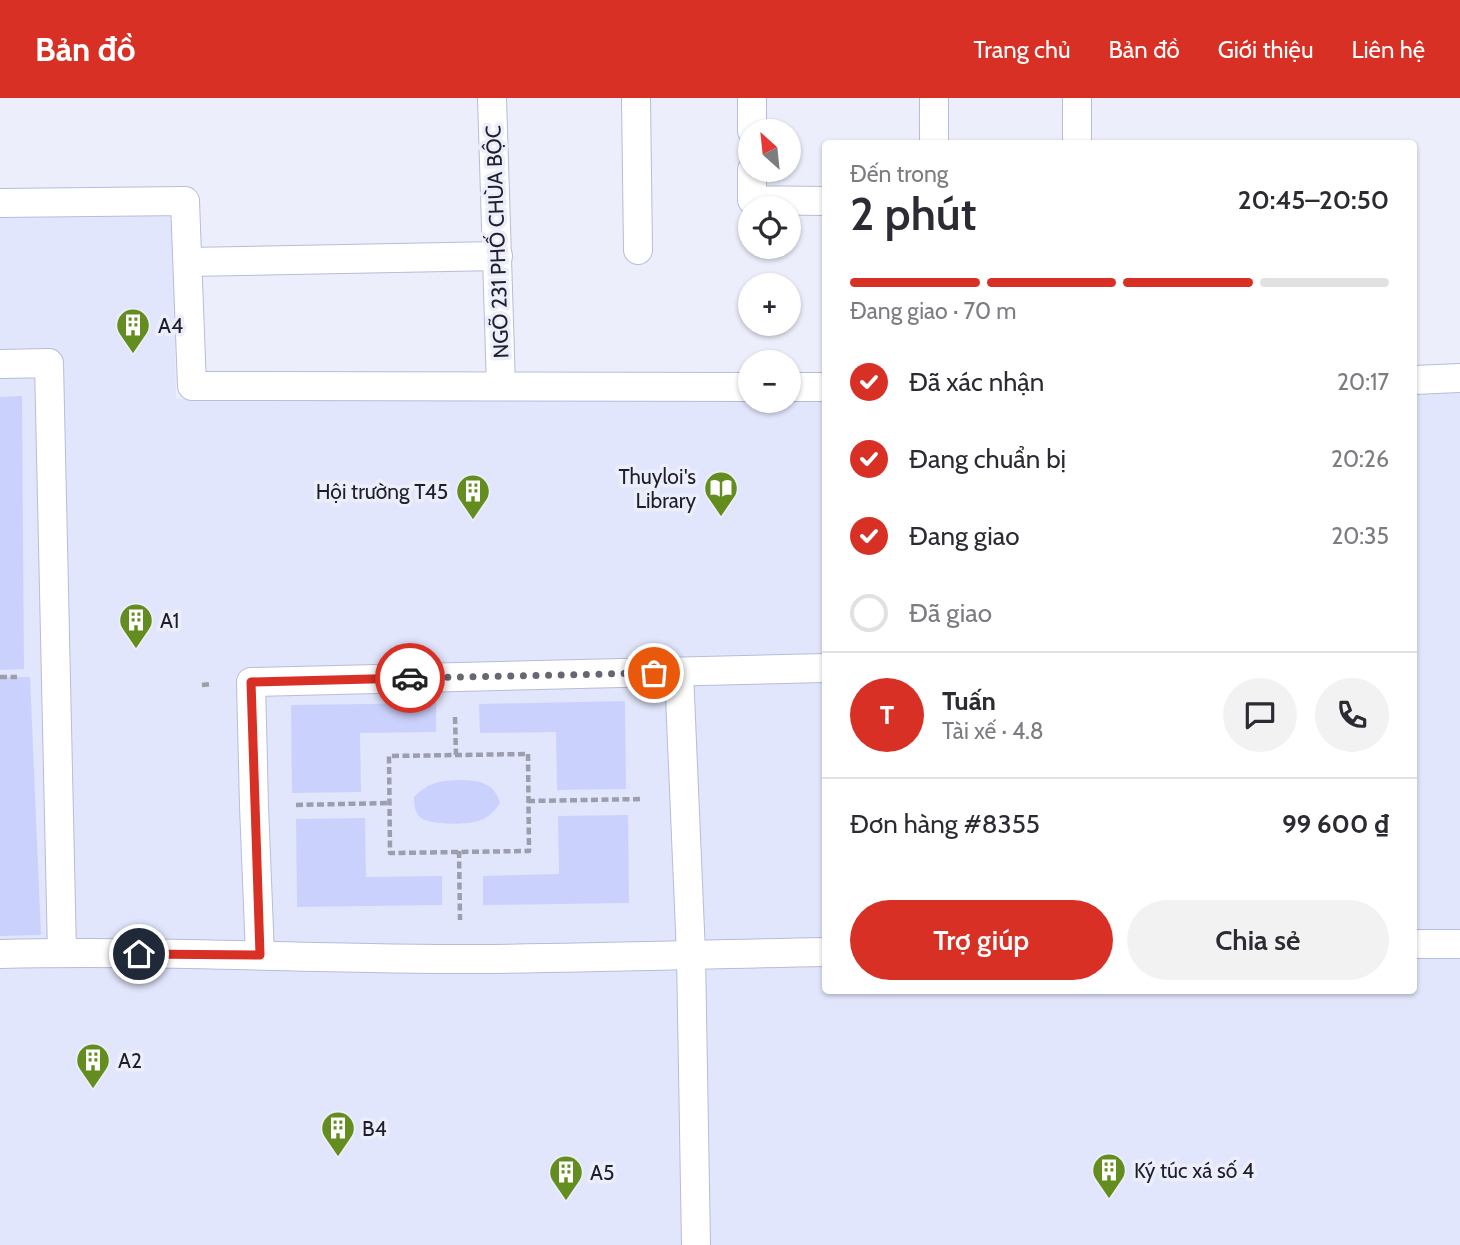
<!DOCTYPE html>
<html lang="vi">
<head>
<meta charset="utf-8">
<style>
  body { margin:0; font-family:Cabin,sans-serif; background:#f2f2f3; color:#2b2b33; height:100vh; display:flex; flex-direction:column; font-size:26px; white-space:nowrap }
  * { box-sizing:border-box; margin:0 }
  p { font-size:23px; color:#7c7c81 }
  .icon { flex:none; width:38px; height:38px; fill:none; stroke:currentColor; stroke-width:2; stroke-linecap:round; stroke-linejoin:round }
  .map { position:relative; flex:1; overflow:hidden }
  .panel { position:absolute; left:822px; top:42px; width:595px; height:854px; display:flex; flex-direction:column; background:#fff; border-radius:7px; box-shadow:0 2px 5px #0004 }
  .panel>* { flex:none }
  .needle { width:46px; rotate:333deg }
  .buttons { position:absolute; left:738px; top:21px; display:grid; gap:14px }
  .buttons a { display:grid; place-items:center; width:63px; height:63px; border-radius:50%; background:#fff; box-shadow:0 2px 5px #0004; font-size:35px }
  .pin { position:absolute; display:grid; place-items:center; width:60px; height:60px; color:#fff; margin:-30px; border:4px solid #fff; border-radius:50%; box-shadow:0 2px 7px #0007 }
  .courier { position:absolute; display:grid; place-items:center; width:70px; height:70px; margin:-35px; border:5px solid #d93025; border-radius:50%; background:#fff; color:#222; box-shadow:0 2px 9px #0007 }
  .headline em { font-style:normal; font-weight:600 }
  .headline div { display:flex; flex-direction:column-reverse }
  .headline { display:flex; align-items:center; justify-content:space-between; height:119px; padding:0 28px }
  h1 { font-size:46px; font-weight:600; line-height:52px }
  .bar { display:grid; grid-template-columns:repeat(4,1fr); gap:10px 7px; align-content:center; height:84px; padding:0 28px }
  .bar i { height:9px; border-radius:5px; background:#e1e1e2 }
  .bar .active { background:#d93025 }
  .bar p { grid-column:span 4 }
  .line { display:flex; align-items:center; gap:18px; padding:0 28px; border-top:2px solid #e1e1e2 }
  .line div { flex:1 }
  .round { display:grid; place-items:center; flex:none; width:74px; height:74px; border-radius:37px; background:#f2f2f3 }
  ol { padding:0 28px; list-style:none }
  li { display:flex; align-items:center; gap:21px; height:77px }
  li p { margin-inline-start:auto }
  li .icon { padding:7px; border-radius:50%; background:#d93025; color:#fff; stroke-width:4 }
  li:last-child { color:#7c7c81 }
  li i { width:38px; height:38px; border:4px solid #e1e1e2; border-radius:50% }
  .action { display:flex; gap:14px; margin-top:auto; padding:14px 28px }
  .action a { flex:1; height:80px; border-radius:42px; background:#d93025; color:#fff; font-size:28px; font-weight:600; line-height:80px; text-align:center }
  .action a+a { background:#f2f2f3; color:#2b2b33 }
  header { display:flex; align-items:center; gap:42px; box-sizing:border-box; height:98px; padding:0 35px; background:#d93025; color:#fff }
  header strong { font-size:33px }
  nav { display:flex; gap:38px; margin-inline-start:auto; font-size:24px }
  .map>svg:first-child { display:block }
  .built { fill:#e2e6fc }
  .green { fill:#cbd1fd }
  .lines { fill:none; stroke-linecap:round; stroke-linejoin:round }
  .lane-casing { stroke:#b7bcd9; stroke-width:30 }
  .path { stroke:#9d9eab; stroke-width:4.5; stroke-dasharray:7 3.5; stroke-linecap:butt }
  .lane { stroke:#fff; stroke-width:28 }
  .done { stroke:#666773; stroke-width:7; stroke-dasharray:0 12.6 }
  .route { stroke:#d93025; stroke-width:9 }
  .labels { text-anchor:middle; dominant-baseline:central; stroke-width:7; stroke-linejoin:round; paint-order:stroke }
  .street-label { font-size:21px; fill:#1e1f2a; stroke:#eceefb }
  .poi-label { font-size:21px; fill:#1e1f2a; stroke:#eceefb; text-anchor:start }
</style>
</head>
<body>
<header>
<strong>Bản đồ</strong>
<nav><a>Trang chủ</a><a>Bản đồ</a><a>Giới thiệu</a><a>Liên hệ</a></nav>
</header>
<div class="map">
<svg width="1460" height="1147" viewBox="0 0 1460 1147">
  <rect width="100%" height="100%" fill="#eceefb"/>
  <path class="built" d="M173,115L176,301L751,296V303H789L826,295V892H1414V289L1460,288V1147H0V118Z"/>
  <g class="green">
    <path d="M22,298L24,571L0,572V299Z"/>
    <path d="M0,579H30L41,837L0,838Z"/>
    <path d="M625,603L626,691L557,692L556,634L480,635L479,606Z"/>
    <path d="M436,605V634L360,635L361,694L292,695L291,607Z"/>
    <path d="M458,682C478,682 494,684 500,705C494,714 488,720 478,723C466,727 431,727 421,720C414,714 414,706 414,699C429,684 439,683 458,682Z"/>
    <path d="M628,717L629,805L483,807V778L559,776L558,718Z"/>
    <path d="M365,720L366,779L442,778V807L297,809L296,721Z"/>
  </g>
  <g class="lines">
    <g class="lane-casing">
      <g id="lane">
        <path d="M492,0L501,288"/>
        <path d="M636,0L638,152"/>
        <path d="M934,0V46"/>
        <path d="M1077,0V46"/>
        <path d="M752,33V0"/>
        <path d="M752,72V102L826,103"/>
        <path d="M0,105L185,103L192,288L751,289"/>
        <path d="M188,164L498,158"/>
        <path d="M0,266L49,265L62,855"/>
        <path d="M1414,282L1460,280"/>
        <path d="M789,289H826"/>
        <path d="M679,574L691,856L696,1147"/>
        <path d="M1414,846H1460"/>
        <path d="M0,856C154,852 307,861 461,861C582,861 704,856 826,854"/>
        <path d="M260,857L254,708L251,584L826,570"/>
      </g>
    </g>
    <g class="path">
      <path d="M0,579H17"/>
      <path d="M202,587L212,586"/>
      <path d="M455,619L456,657"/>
      <path d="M528,656L529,753L390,755L389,658Z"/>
      <path d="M528,703L643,701"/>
      <path d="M296,707L389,705"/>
      <path d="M459,753L460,822"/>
    </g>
    <use href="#lane" class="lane"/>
  </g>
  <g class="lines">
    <path class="done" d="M410,580L654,575"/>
    <path class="route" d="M139,856L260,857L251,584L410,580"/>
  </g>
  <defs>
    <g id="building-pin" transform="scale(1.75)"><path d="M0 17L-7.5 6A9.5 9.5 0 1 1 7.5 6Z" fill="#638d1e" stroke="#eceefb"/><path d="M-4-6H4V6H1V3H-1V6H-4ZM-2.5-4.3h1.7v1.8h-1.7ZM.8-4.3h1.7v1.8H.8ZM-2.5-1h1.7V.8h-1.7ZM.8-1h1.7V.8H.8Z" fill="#fff"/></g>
    <g id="library-pin" transform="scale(1.75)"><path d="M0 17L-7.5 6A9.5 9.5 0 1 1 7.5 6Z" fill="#638d1e" stroke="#eceefb"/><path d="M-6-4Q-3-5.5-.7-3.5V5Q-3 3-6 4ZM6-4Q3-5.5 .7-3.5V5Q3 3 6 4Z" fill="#fff"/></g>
  </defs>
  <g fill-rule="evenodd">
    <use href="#building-pin" x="133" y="227"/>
    <use href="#library-pin" x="721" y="390"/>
    <use href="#building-pin" x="473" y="393"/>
    <use href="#building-pin" x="136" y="522"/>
    <use href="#building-pin" x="93" y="962"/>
    <use href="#building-pin" x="338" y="1030"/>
    <use href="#building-pin" x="1109" y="1072"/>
    <use href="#building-pin" x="566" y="1074"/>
  </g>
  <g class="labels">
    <g class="street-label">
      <text transform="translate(497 144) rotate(-92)">NGÕ 231 PHỐ CHÙA BỘC</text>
    </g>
    <g class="poi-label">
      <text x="158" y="227">A4</text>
      <text x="696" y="378" text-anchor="end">Thuyloi's<tspan x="696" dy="24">Library</tspan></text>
      <text x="448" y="393" text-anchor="end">Hội trường T45</text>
      <text x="160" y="522">A1</text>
      <text x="118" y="962">A2</text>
      <text x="362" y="1030">B4</text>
      <text x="1134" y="1072">Ký túc xá số 4</text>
      <text x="590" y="1074">A5</text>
    </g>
  </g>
</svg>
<div class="buttons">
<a><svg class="needle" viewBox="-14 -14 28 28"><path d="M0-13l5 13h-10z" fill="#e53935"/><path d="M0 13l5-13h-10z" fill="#7c7c81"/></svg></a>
<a><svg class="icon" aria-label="locate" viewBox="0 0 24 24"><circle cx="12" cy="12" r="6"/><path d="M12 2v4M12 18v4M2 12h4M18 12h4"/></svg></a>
<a>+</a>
<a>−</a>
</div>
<div class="pin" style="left:654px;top:575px;background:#ea580c"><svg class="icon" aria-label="bag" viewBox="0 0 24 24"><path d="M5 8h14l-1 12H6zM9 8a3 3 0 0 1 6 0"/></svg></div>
<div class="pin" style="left:139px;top:856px;background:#1f2937"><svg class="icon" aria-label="home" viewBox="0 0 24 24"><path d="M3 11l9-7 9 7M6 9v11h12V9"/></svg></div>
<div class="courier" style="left:410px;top:580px"><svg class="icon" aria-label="car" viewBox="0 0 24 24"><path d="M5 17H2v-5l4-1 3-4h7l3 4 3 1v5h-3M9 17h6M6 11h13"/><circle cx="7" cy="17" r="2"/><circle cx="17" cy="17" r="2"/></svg></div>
<section class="panel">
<div class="headline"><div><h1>2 phút</h1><p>Đến trong</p></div><em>20:45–20:50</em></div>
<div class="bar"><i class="active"></i><i class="active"></i><i class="active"></i><i></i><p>Đang giao · 70 m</p></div>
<ol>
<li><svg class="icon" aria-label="check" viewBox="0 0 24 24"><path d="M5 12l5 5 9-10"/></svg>Đã xác nhận<p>20:17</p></li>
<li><svg class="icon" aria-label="check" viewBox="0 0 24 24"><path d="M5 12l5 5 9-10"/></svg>Đang chuẩn bị<p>20:26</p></li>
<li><svg class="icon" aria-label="check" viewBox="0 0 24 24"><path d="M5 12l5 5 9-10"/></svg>Đang giao<p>20:35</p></li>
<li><i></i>Đã giao</li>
</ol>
<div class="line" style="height:126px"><b class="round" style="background:#d93025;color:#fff">T</b><div><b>Tuấn</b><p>Tài xế · 4.8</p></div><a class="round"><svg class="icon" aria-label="chat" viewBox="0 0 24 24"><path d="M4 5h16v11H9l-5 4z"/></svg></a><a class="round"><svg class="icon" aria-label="phone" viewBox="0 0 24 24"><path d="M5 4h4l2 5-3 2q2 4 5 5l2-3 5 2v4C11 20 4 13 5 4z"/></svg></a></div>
<div class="line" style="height:91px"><div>Đơn hàng #8355</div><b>99 600 ₫</b></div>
<div class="action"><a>Trợ giúp</a><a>Chia sẻ</a></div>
</section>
</div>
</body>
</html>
